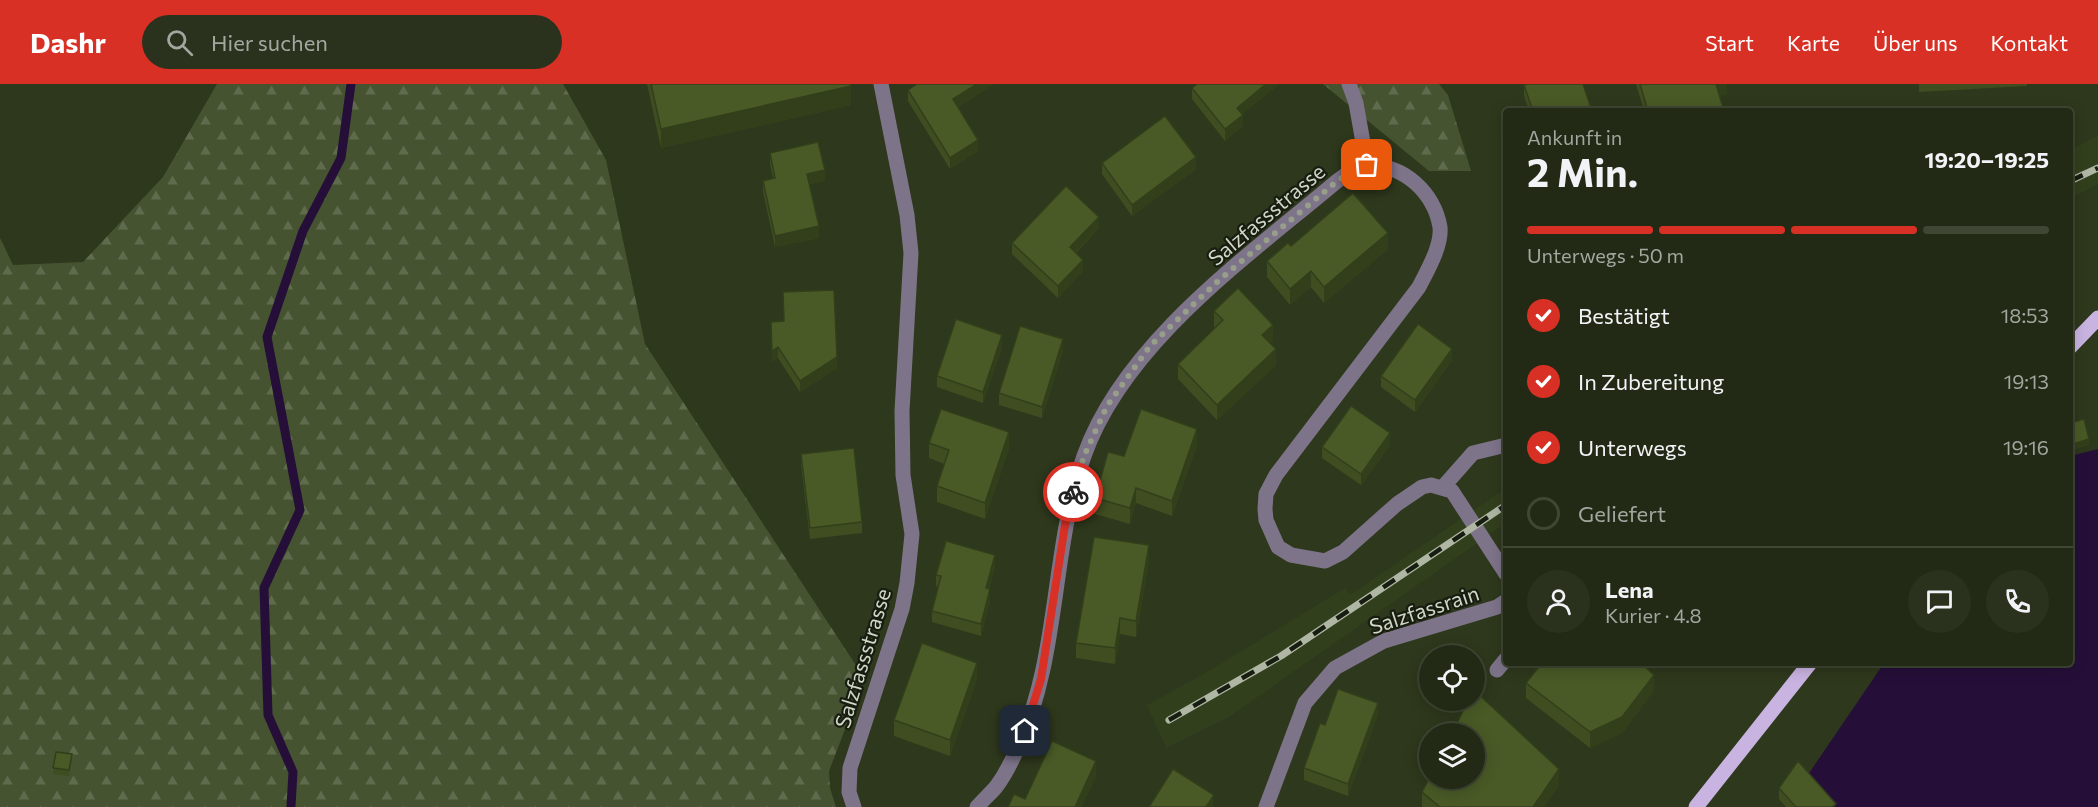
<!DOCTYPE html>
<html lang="de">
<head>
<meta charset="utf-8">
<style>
  body { margin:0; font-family:Commissioner,sans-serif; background:#2a321e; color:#f1f3f6; height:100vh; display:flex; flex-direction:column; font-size:22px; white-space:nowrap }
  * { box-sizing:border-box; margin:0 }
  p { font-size:20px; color:#a2a7a0 }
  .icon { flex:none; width:33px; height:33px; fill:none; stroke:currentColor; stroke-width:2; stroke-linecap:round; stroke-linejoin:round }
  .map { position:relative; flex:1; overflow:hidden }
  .details { position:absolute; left:1503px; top:24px; width:570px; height:558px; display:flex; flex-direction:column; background:#222a15; border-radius:6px; box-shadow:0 3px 15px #0003,0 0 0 2px #3f4634 }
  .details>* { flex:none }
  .tools { position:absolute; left:1419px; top:561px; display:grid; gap:12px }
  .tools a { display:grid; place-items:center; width:66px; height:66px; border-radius:50%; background:#222a15; box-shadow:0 3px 15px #0003,0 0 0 2px #3f4634; font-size:30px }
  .pin { position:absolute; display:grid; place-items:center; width:51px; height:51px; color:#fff; margin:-26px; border-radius:12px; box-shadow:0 3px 9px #0006 }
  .courier { position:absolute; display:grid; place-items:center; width:60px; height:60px; margin:-30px; border:4px solid #d93025; border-radius:50%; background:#fff; color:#222; box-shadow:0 2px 8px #0007 }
  .headline em { font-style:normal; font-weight:700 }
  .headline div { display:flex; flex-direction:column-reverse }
  .headline { display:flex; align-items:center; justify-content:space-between; height:102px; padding:0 24px }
  h1 { font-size:39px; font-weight:700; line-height:45px }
  .bar { display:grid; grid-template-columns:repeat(4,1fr); gap:9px 6px; align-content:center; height:72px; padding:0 24px }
  .bar i { height:8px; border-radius:4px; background:#3f4634 }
  .bar .on { background:#d93025 }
  .bar p { grid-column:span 4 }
  .line { display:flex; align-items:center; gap:15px; padding:0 24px; border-top:2px solid #3f4634 }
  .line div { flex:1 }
  .round { display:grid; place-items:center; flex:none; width:63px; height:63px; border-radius:32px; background:#2a321e }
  ol { padding:0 24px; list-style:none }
  li { display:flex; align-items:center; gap:18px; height:66px }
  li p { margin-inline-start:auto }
  li .icon { padding:6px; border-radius:50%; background:#d93025; color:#fff; stroke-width:4 }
  li:last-child { color:#a2a7a0 }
  li i { width:33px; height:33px; border:3px solid #3f4634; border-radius:50% }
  header { display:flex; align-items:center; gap:36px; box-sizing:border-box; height:84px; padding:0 30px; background:#d93025; color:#fff }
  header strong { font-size:28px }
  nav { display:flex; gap:33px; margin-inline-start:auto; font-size:21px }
  .search { width:420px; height:54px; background:#2a321e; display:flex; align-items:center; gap:15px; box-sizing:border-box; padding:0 21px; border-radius:33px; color:#a2a7a0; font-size:22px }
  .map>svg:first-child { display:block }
  .built { fill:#323f1c }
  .forest { fill:url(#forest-firs) }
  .water { fill:#250f39 }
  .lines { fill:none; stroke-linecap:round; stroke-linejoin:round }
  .stream { stroke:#250f39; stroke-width:9 }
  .minor { stroke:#7e748a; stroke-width:15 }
  .major { stroke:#c8b3e1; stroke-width:15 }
  .rail-casing { stroke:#afb7a4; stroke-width:7 }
  .rail { stroke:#181d11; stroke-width:4.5; stroke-dasharray:14; stroke-linecap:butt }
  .wall { fill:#3f4d21 }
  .shaded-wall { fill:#333f1b }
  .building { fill:#495a26; stroke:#333f1b; stroke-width:1.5 }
  .done { stroke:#979f8a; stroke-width:6; stroke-dasharray:0 10.8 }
  .route { stroke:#d93025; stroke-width:8 }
  .labels { text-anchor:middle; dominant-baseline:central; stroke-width:4.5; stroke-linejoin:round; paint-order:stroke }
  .street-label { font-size:21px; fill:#d0d7c6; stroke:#181d11 }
</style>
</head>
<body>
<header>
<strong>Dashr</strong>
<div class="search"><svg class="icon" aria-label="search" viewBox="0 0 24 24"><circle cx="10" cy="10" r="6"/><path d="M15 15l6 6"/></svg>Hier suchen</div>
<nav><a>Start</a><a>Karte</a><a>Über uns</a><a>Kontakt</a></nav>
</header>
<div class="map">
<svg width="2098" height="723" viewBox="0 0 2098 723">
  <defs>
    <pattern id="forest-firs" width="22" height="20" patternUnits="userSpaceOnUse" patternTransform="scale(1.5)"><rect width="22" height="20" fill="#465331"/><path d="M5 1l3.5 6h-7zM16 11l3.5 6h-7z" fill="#606b4d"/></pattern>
  </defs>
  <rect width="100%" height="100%" fill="#2e381c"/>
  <g class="built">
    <path d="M2098,52V100L2070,114V66Z"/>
    <path d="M1506,404V439L1229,633L1166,664L1147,621L1212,585L1345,504L1350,511Z"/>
  </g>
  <g class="forest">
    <path d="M217,0H563L606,76L645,260L861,589L853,610L855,619L829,687L830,704L836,723H0V154L13,181L83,178L163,93Z"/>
    <path d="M1323,0H1439L1448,11L1471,87H1429Z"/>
  </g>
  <path class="water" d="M2098,365V723H1786L1884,579H2070V372Z"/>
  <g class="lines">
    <path class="stream" d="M291,722L293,688L268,631L264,504L300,426L267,253L303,147L341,74L351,0"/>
    <g class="minor">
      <path d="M1349,0L1356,19L1367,81"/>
      <path d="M1443,403L1473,369L1506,361"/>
      <path d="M1497,586L1506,575"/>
      <path d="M854,723L849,708L850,684L902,525L907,499L912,450L903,391L902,327L911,169L907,131L881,0"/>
      <path d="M977,723C983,716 990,710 996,703C1005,691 1012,677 1018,663C1060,572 1051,466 1084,372C1124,259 1247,173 1336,98C1345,91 1357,82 1369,82C1404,80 1434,109 1440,143C1442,162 1427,187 1419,203L1276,391L1266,410L1265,425L1266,436L1278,463L1291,471L1325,477L1343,468L1397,420L1422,403L1431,401L1452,407L1506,490"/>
      <path d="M1266,723L1305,619L1335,584L1384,557L1497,523L1506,517"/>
    </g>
    <g class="major">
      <path d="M2070,263L2098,234"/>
      <path d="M1696,723L1810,579"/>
    </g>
    <g class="rail-casing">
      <g id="rail">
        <path d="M2070,97L2098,84"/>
        <path d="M1169,636L1281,572L1506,421"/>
      </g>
    </g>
    <use href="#rail" class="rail"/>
  </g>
  <g class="wall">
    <path d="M647,0H850L851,21L661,64Z"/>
    <path d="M917,0H994L958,23L978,67L950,85L908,17V6Z"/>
    <path d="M1278,0V1L1242,30L1243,42L1225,57L1192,15V4Z"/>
    <path d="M1636,0H1727V10L1720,12L1724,27H1644Z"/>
    <path d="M1919,0H2027V2L1919,8Z"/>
    <path d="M1524,1L1591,27H1529L1524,12Z"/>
    <path d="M770,69L825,97L809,100L819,154L775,163L763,108V97L773,95L770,80Z"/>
    <path d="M1102,79L1196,85L1132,132L1102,90Z"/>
    <path d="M1099,144L1076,169L1083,187L1058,214L1012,170V159Z"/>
    <path d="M1291,162L1388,165L1324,219L1311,203L1290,221L1267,193V177Z"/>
    <path d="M783,208L837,284L800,308L778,274L772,278L771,238L784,237Z"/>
    <path d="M1214,227L1273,257L1270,259L1276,281L1217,336L1178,295V280L1215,244L1214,242Z"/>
    <path d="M1002,263L983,319L937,303V292Z"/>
    <path d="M1063,267L1042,334L999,321V309Z"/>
    <path d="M1452,276L1415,328L1381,303V292Z"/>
    <path d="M929,359L1009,364L985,435L937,418V402L944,380L929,374Z"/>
    <path d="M1197,361L1172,432L1136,419L1130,440L1095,430V414L1124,372Z"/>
    <path d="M1390,361L1361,401L1322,374V363Z"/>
    <path d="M801,370L862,438V449L810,455L801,381Z"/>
    <path d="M1149,477L1136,553L1120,550L1115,580L1076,574V559Z"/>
    <path d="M995,482L989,505L990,516L981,552L932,538V527L939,503L936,502V491Z"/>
    <path d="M977,595L950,672L894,652V636Z"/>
    <path d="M1526,599L1654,606L1622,649L1590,664L1526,614Z"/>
    <path d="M1378,630L1348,712L1304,696V684L1325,641Z"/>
    <path d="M72,676L69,692L53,690V684Z"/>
    <path d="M1559,701L1544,723H1422V708Z"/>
    <path d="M1779,704L1836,723H1786L1779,715Z"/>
  </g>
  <g class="shaded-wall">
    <path d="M977,0H994L953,26V15Z"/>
    <path d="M1266,0H1278V1L1237,35V24Z"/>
    <path d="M1716,0H1727V10L1716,13Z"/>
    <path d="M851,2V21L661,64V45Z"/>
    <path d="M1243,31V42L1225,57V45Z"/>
    <path d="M978,56V67L950,85V74Z"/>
    <path d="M1196,73V85L1132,132V121Z"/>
    <path d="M825,86V97L807,101V90Z"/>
    <path d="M1099,133V144L1070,174V163Z"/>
    <path d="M819,142V154L775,163V152Z"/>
    <path d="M1388,149V165L1324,219V203Z"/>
    <path d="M1083,176V187L1058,214V202Z"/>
    <path d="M1311,187V203L1290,221V205Z"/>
    <path d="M1273,241V257L1262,266V251Z"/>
    <path d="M1002,251V263L983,319V308Z"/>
    <path d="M1063,255V267L1042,334V323Z"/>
    <path d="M778,263V274L772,278V267Z"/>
    <path d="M1276,265V281L1217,336V321Z"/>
    <path d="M1452,265V276L1415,328V316Z"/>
    <path d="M837,273V284L800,308V297Z"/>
    <path d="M1197,345V361L1172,432V417Z"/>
    <path d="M1009,348V364L985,435V419Z"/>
    <path d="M1390,349V361L1361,401V390Z"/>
    <path d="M2089,355V361L2070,367V361Z"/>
    <path d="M1136,404V419L1130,440V424Z"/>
    <path d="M1149,461V477L1136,553V537Z"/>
    <path d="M995,471V482L986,515V504Z"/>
    <path d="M990,505V516L981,552V540Z"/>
    <path d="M1120,534V550L1115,580V564Z"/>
    <path d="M977,579V595L950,672V656Z"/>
    <path d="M1654,591V606L1622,649L1590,664V648Z"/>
    <path d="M1378,619V630L1348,712V700Z"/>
    <path d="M1096,677V693L1082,723H1075Z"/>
    <path d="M1559,685V701L1544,723H1533Z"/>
    <path d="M1214,711L1213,723H1206Z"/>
  </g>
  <g class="building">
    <path d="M651,0H850L851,2L661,45Z"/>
    <path d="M917,0H977L953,15L978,56L950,74L908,6Z"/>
    <path d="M1197,0H1266L1237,24L1243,31L1225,45L1192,4Z"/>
    <path d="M1528,0H1583L1591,24L1583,27H1533L1524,1Z"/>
    <path d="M1640,0H1716L1724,27H1648Z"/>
    <path d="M1165,32L1196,73L1132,121L1102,79Z"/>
    <path d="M818,58L825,86L807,90L819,142L775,152L763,97L775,94L770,69Z"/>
    <path d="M1066,102L1099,133L1070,163L1083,176L1058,202L1012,159Z"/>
    <path d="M1353,109L1388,149L1324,203L1311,187L1290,205L1267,177L1288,159L1291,162Z"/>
    <path d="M1238,204L1273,241L1262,251L1276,265L1217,321L1178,280L1223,236L1214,227Z"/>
    <path d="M834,206L837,273L800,297L778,263L772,267L771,238L784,237L783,208Z"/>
    <path d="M956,235L1002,251L983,308L937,292Z"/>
    <path d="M1418,240L1452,265L1415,316L1381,292Z"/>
    <path d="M1020,242L1063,255L1042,323L999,309Z"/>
    <path d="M1351,322L1390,349L1361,390L1322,363Z"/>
    <path d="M941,325L1009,348L985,419L937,402L949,366L929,359Z"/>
    <path d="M1141,325L1197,345L1172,417L1136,404L1130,424L1095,414L1108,368L1124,372Z"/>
    <path d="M2084,335L2089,355L2070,361V339Z"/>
    <path d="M854,364L862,438L810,444L801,370Z"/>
    <path d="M1094,453L1149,461L1136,537L1120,534L1115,564L1076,559Z"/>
    <path d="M946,457L995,471L986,504L990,505L981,540L932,527L941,492L936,491Z"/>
    <path d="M922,559L977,579L950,656L894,636Z"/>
    <path d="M1542,579H1641L1654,591L1622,633L1590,648L1526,599Z"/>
    <path d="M1338,605L1378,619L1348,700L1304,684L1320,639L1325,641Z"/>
    <path d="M1474,606L1559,685L1533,723H1440L1422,708L1430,693V694H1474V650H1452L1468,616H1474Z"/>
    <path d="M1052,657L1096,677L1075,723H1008L1014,710L1025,715Z"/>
    <path d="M56,668L72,670L69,686L53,684Z"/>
    <path d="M1798,677L1836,720L1832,723H1796L1779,704Z"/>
    <path d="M1173,685L1214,711L1206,723H1149Z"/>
  </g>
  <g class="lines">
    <path class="done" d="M1073,408L1084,372L1107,322L1150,262L1218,197L1336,98L1350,88L1367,81"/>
    <path class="route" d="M1025,647L1041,595L1065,441L1073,408"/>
  </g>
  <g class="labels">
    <g class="street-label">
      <text transform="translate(1266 130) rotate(-40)">Salzfassstrasse</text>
      <text transform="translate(1424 525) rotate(-18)">Salzfassrain</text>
      <text transform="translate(862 574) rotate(-73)">Salzfassstrasse</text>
    </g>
  </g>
</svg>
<div class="tools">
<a><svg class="icon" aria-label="locate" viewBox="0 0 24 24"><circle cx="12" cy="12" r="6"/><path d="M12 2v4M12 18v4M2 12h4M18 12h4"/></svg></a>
<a><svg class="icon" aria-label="layers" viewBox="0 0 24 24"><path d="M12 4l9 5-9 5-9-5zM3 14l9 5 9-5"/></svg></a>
</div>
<div class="pin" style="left:1367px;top:81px;background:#ea580c"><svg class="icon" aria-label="bag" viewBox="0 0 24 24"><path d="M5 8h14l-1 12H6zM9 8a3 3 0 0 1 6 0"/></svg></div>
<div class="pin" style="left:1025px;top:647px;background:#1f2937"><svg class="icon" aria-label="home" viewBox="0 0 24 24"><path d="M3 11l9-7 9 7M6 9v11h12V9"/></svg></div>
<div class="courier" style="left:1073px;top:408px"><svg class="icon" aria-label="bike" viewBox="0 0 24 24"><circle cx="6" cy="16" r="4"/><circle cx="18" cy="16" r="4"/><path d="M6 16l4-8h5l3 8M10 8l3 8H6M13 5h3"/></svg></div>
<section class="details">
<div class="headline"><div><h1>2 Min.</h1><p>Ankunft in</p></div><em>19:20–19:25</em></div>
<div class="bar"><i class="on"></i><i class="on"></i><i class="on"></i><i></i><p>Unterwegs · 50 m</p></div>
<ol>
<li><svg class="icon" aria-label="check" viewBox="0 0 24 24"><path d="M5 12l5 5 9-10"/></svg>Bestätigt<p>18:53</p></li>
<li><svg class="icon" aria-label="check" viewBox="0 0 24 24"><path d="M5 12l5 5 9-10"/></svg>In Zubereitung<p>19:13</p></li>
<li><svg class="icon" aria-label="check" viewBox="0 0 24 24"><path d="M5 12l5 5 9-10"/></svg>Unterwegs<p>19:16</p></li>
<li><i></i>Geliefert</li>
</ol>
<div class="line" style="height:108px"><a class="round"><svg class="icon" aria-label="person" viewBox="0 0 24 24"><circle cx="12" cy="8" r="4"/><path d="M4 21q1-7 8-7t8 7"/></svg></a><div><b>Lena</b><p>Kurier · 4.8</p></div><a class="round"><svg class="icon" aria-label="chat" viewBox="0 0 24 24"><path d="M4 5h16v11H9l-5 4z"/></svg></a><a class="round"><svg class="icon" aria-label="phone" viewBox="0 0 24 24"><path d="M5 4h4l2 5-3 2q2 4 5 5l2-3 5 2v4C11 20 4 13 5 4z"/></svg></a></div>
</section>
</div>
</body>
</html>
